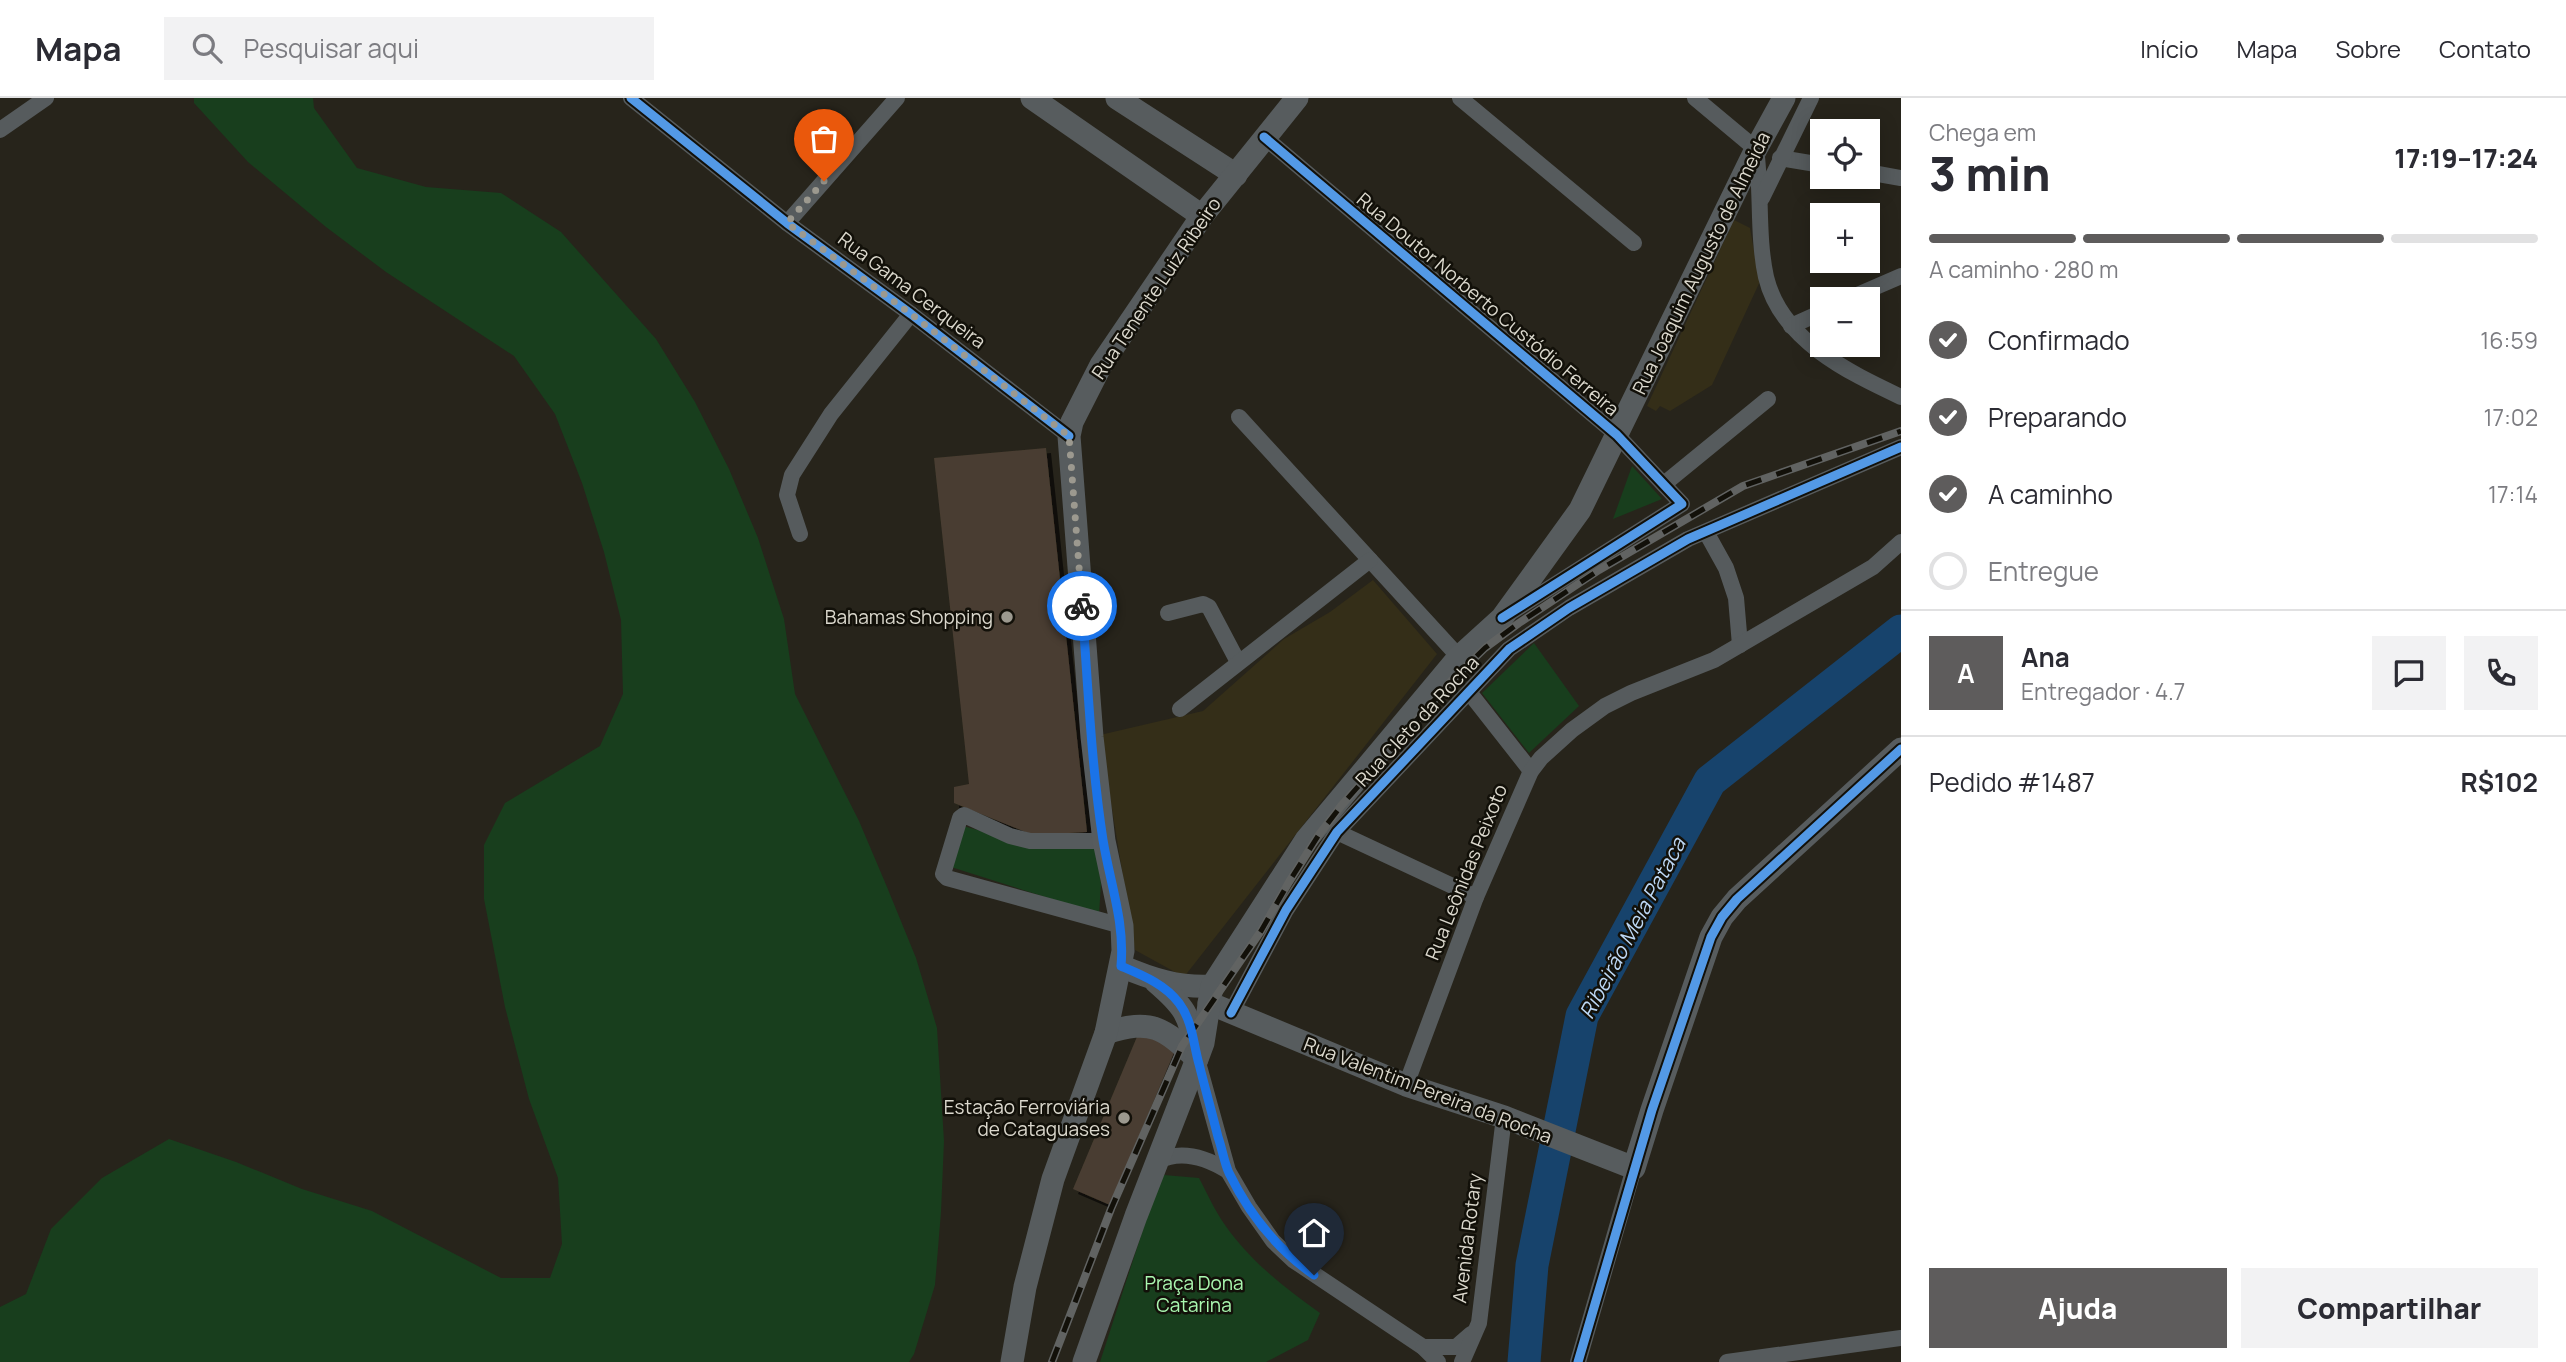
<!DOCTYPE html>
<html lang="pt">
<head>
<meta charset="utf-8">
<style>
  body { margin:0; font-family:Manrope,sans-serif; background:#f2f2f3; color:#2b2b33; height:100vh; display:flex; flex-direction:column; font-size:26px; white-space:nowrap }
  * { box-sizing:border-box; margin:0 }
  p { font-size:23px; color:#7c7c81 }
  .icon { flex:none; width:38px; height:38px; fill:none; stroke:currentColor; stroke-width:2; stroke-linecap:round; stroke-linejoin:round }
  .map { position:relative; flex:1; overflow:hidden }
  .side { display:flex; flex-direction:column; background:#fff; width:665px }
  .side>* { flex:none }
  .buttons { position:absolute; left:1810px; top:21px; display:grid; gap:14px }
  .buttons a { display:grid; place-items:center; width:70px; height:70px; border-radius:0px; background:#fff; box-shadow:0 4px 18px #0003; font-size:35px }
  .pin { position:absolute; display:grid; place-items:center; width:60px; height:60px; color:#fff; margin:-72px -30px; border-radius:50% 50% 50% 0; rotate:-45deg; box-shadow:0 0 7px #0007 }
  .pin .icon { rotate:45deg }
  .courier { position:absolute; display:grid; place-items:center; width:70px; height:70px; margin:-35px; border:5px solid #1a73e8; border-radius:50%; background:#fff; color:#222; box-shadow:0 2px 9px #0007 }
  .head em { font-style:normal; font-weight:800 }
  .head div { display:flex; flex-direction:column-reverse }
  .head { display:flex; align-items:center; justify-content:space-between; height:119px; padding:0 28px }
  h1 { font-size:46px; font-weight:800; line-height:52px }
  .bar { display:grid; grid-template-columns:repeat(4,1fr); gap:10px 7px; align-content:center; height:84px; padding:0 28px }
  .bar i { height:9px; border-radius:5px; background:#e1e1e2 }
  .bar .current { background:#5e5c5c }
  .bar p { grid-column:span 4 }
  .line { display:flex; align-items:center; gap:18px; padding:0 28px; border-top:2px solid #e1e1e2 }
  .line div { flex:1 }
  .round { display:grid; place-items:center; flex:none; width:74px; height:74px; border-radius:0px; background:#f2f2f3 }
  ol { padding:0 28px; list-style:none }
  li { display:flex; align-items:center; gap:21px; height:77px }
  li p { margin-inline-start:auto }
  li .icon { padding:7px; border-radius:50%; background:#5e5c5c; color:#fff; stroke-width:4 }
  li:last-child { color:#7c7c81 }
  li i { width:38px; height:38px; border:4px solid #e1e1e2; border-radius:50% }
  .cta { display:flex; gap:14px; margin-top:auto; padding:14px 28px }
  .cta a { flex:1; height:80px; border-radius:0px; background:#5e5c5c; color:#fff; font-size:28px; font-weight:800; line-height:80px; text-align:center }
  .cta a+a { background:#f2f2f3; color:#2b2b33 }
  header { display:flex; align-items:center; gap:42px; box-sizing:border-box; height:98px; padding:0 35px; background:#fff; border-bottom:2px solid #e1e1e2 }
  header strong { font-size:33px }
  nav { display:flex; gap:38px; margin-inline-start:auto; font-size:24px }
  .search { width:490px; height:63px; background:#f2f2f3; display:flex; align-items:center; gap:18px; box-sizing:border-box; padding:0 24px; border-radius:0px; color:#7c7c81; font-size:26px }
  main { display:flex; flex:1; min-height:0 }
  .map>svg:first-child { display:block }
  .built { fill:#342e18 }
  .green { fill:#183e1d }
  .lines { fill:none; stroke-linecap:round; stroke-linejoin:round }
  .river { stroke:#17436c; stroke-width:33 }
  .building { fill:#493e31; filter:url(#shadow) }
  .street { stroke:#565b5d; stroke-width:16 }
  .secondary { stroke:#575c5e; stroke-width:23 }
  .rail-casing { stroke:#616362; stroke-width:8 }
  .rail { stroke:#121009; stroke-width:5; stroke-dasharray:16; stroke-linecap:butt }
  .cycleway-casing { stroke:#121009; stroke-width:13 }
  .cycleway { stroke:#5399e6; stroke-width:9 }
  .done { stroke:#9c998f; stroke-width:7; stroke-dasharray:0 12.6 }
  .route { stroke:#1a73e8; stroke-width:9 }
  .poi-dot { fill:#9c998f; stroke:#121009; stroke-width:2.5 }
  .labels { text-anchor:middle; dominant-baseline:central; stroke-width:5; stroke-linejoin:round; paint-order:stroke }
  .street-label { font-size:19px; fill:#dbd8cd; stroke:#121009 }
  .poi-label { font-size:19px; fill:#dbd8cd; stroke:#121009; text-anchor:end }
  .park-label { font-size:19px; fill:#aaf8b0; stroke:#121009 }
  .water-label { font-size:21px; font-style:italic; fill:#bdd8f5; stroke:#121009 }
</style>
</head>
<body>
<header>
<strong>Mapa</strong>
<div class="search"><svg class="icon" aria-label="search" viewBox="0 0 24 24"><circle cx="10" cy="10" r="6"/><path d="M15 15l6 6"/></svg>Pesquisar aqui</div>
<nav><a>Início</a><a>Mapa</a><a>Sobre</a><a>Contato</a></nav>
</header>
<main>
<div class="map">
<svg width="1901" height="1264" viewBox="0 0 1901 1264">
  <defs>
    <filter id="shadow"><feDropShadow dx="5" dy="5" stdDeviation="0" flood-color="#0009"/></filter>
  </defs>
  <rect width="100%" height="100%" fill="#27241b"/>
  <g class="built">
    <path d="M1734,122L1750,130L1755,159L1762,179L1712,287L1670,313L1660,308L1656,313L1647,308Z"/>
    <path d="M1373,482L1437,556L1184,879L1135,852L1100,637L1203,613L1284,541L1330,514Z"/>
  </g>
  <g class="green">
    <path d="M194,0H313L314,10L357,70L426,89L501,95L561,134L656,241L695,304L729,371L758,440L784,521L795,596L859,723L887,789L916,860L937,930L944,1043L941,1114L935,1187L914,1256L909,1264H0V1209L26,1196L51,1131L102,1080L169,1041L236,1064L302,1091L372,1113L501,1180H550L562,1146L558,1080L529,1001L505,909L484,801V747L505,705L600,648L623,596L621,522L604,454L582,385L555,316L514,258L386,174L326,129L248,64L194,5Z"/>
    <path d="M1632,368L1662,401L1613,421Z"/>
    <path d="M1534,545L1579,608L1529,655L1482,595Z"/>
    <path d="M963,728L1047,751L1095,746L1101,786L1099,816L951,769Z"/>
    <path d="M1164,1077L1199,1080C1207,1095 1215,1113 1225,1127C1250,1163 1285,1190 1320,1215L1308,1242L1266,1264H1100L1149,1113Z"/>
  </g>
  <g class="lines">
    <path class="river" d="M1524,1264L1532,1167L1582,918L1710,683L1901,533"/>
  </g>
  <g class="building">
    <path d="M1046,350L1087,734L1033,737L954,705V689L969,686L934,360Z"/>
    <path d="M1139,934L1176,950L1110,1107L1073,1091Z"/>
  </g>
  <g class="lines">
    <g class="street">
      <path d="M631,0L787,125L911,216L1069,338"/>
      <path d="M1460,0L1634,145"/>
      <path d="M1695,0L1756,51C1762,93 1757,138 1766,179C1781,242 1848,274 1901,299"/>
      <path d="M0,32L46,0"/>
      <path d="M1264,39L1617,337L1682,406L1510,515"/>
      <path d="M1780,60L1822,67"/>
      <path d="M1867,74L1901,80"/>
      <path d="M1762,100L1811,0"/>
      <path d="M787,125L897,0"/>
      <path d="M1848,201L1901,178"/>
      <path d="M1791,228L1822,214"/>
      <path d="M1239,319L1459,559"/>
      <path d="M1664,386L1768,301"/>
      <path d="M1706,434L1726,470L1736,500L1740,547"/>
      <path d="M800,436L787,397L792,377L831,316L911,216"/>
      <path d="M1168,515L1203,506L1209,509L1238,564"/>
      <path d="M1469,594L1531,673"/>
      <path d="M1180,611L1370,462"/>
      <path d="M1337,734L1476,799"/>
      <path d="M1104,743H1030L1010,738L964,717L960,720L943,776L947,780L1122,828"/>
      <path d="M1231,915L1286,812L1337,734L1509,551L1569,510L1688,441L1901,349"/>
      <path d="M1197,961L1228,1073L1249,1109L1273,1143L1293,1162L1423,1249L1438,1264"/>
      <path d="M1406,987L1476,799L1531,673L1541,660L1572,632L1605,608L1631,595L1714,562L1873,469L1901,444"/>
      <path d="M1158,1063C1182,1051 1207,1060 1228,1073"/>
      <path d="M1423,1249H1456L1471,1236"/>
      <path d="M1462,1264L1479,1225L1504,1019"/>
      <path d="M1578,1264L1634,1070"/>
      <path d="M1727,1264L1901,1240"/>
    </g>
    <g class="secondary">
      <path d="M1032,0L1202,118"/>
      <path d="M1117,0L1236,77"/>
      <path d="M1121,868C1151,881 1179,890 1212,888"/>
      <path d="M1156,884C1184,908 1190,917 1196,954"/>
      <path d="M1209,905L1406,987L1504,1019L1634,1070L1652,1012L1711,839L1722,819L1737,801L1901,651"/>
      <path d="M1106,935C1152,920 1163,930 1197,961"/>
      <path d="M1012,1264L1025,1189L1053,1081L1106,935L1123,853L1122,828L1104,743L1092,639L1069,338L1072,324L1101,267L1202,118L1297,0"/>
      <path d="M1084,1264L1136,1118L1197,961L1203,945L1212,888L1306,742L1459,559L1502,520L1580,412L1756,51L1784,0"/>
    </g>
    <g class="rail-casing">
      <path id="rail" d="M1052,1264L1111,1111L1182,948L1261,833L1289,784L1318,738L1341,708L1452,582L1485,550L1519,525L1599,472L1743,388L1901,333"/>
    </g>
    <use href="#rail" class="rail"/>
    <g class="cycleway-casing">
      <g id="cycleway">
        <path d="M631,0L787,125L911,216L1069,338"/>
        <path d="M1264,39L1617,337L1682,406L1502,520"/>
        <path d="M1231,915L1286,812L1337,734L1509,551L1569,510L1688,441L1901,349"/>
        <path d="M1578,1264L1652,1012L1711,839L1722,819L1737,801L1901,651"/>
      </g>
    </g>
    <use href="#cycleway" class="cycleway"/>
  </g>
  <g class="lines">
    <path class="done" d="M824,83L787,125L911,216L1069,338L1082,508"/>
    <path class="route" d="M1082,508C1088,586 1091,665 1103,742C1110,785 1125,824 1121,868C1142,877 1165,886 1179,905C1193,924 1193,945 1199,966C1205,990 1212,1015 1218,1039C1222,1050 1224,1064 1229,1075C1249,1116 1277,1151 1314,1177"/>
  </g>
  <g class="poi-dot">
    <circle cx="1007" cy="519" r="7"/>
    <circle cx="1124" cy="1020" r="7"/>
  </g>
  <g class="labels">
    <g class="street-label">
      <text transform="translate(1701 165) rotate(-64)">Rua Joaquim Augusto de Almeida</text>
      <text transform="translate(1156 190) rotate(-56)">Rua Tenente Luiz Ribeiro</text>
      <text transform="translate(912 192) rotate(37)">Rua Gama Cerqueira</text>
      <text transform="translate(1488 206) rotate(40)">Rua Doutor Norberto Custódio Ferreira</text>
      <text transform="translate(1417 623) rotate(-47)">Rua Cleto da Rocha</text>
      <text transform="translate(1466 774) rotate(-68)">Rua Leônidas Peixoto</text>
      <text transform="translate(1428 992) rotate(21)">Rua Valentim Pereira da Rocha</text>
      <text transform="translate(1467 1140) rotate(-83)">Avenida Rotary</text>
    </g>
    <g class="poi-label">
      <text x="993" y="519">Bahamas Shopping</text>
      <text x="1110" y="1009">Estação Ferroviária<tspan x="1110" dy="22">de Cataguases</tspan></text>
    </g>
    <g class="park-label">
      <text x="1194" y="1185">Praça Dona<tspan x="1194" dy="22">Catarina</tspan></text>
    </g>
    <g class="water-label">
      <text transform="translate(1632 830) rotate(-62)">Ribeirão Meia Pataca</text>
    </g>
  </g>
</svg>
<div class="buttons">
<a><svg class="icon" aria-label="locate" viewBox="0 0 24 24"><circle cx="12" cy="12" r="6"/><path d="M12 2v4M12 18v4M2 12h4M18 12h4"/></svg></a>
<a>+</a>
<a>−</a>
</div>
<div class="pin" style="left:824px;top:83px;background:#ea580c"><svg class="icon" aria-label="bag" viewBox="0 0 24 24"><path d="M5 8h14l-1 12H6zM9 8a3 3 0 0 1 6 0"/></svg></div>
<div class="pin" style="left:1314px;top:1177px;background:#1f2937"><svg class="icon" aria-label="home" viewBox="0 0 24 24"><path d="M3 11l9-7 9 7M6 9v11h12V9"/></svg></div>
<div class="courier" style="left:1082px;top:508px"><svg class="icon" aria-label="bike" viewBox="0 0 24 24"><circle cx="6" cy="16" r="4"/><circle cx="18" cy="16" r="4"/><path d="M6 16l4-8h5l3 8M10 8l3 8H6M13 5h3"/></svg></div>
</div>
<section class="side">
<div class="head"><div><h1>3 min</h1><p>Chega em</p></div><em>17:19–17:24</em></div>
<div class="bar"><i class="current"></i><i class="current"></i><i class="current"></i><i></i><p>A caminho · 280 m</p></div>
<ol>
<li><svg class="icon" aria-label="check" viewBox="0 0 24 24"><path d="M5 12l5 5 9-10"/></svg>Confirmado<p>16:59</p></li>
<li><svg class="icon" aria-label="check" viewBox="0 0 24 24"><path d="M5 12l5 5 9-10"/></svg>Preparando<p>17:02</p></li>
<li><svg class="icon" aria-label="check" viewBox="0 0 24 24"><path d="M5 12l5 5 9-10"/></svg>A caminho<p>17:14</p></li>
<li><i></i>Entregue</li>
</ol>
<div class="line" style="height:126px"><b class="round" style="background:#5e5c5c;color:#fff">A</b><div><b>Ana</b><p>Entregador · 4.7</p></div><a class="round"><svg class="icon" aria-label="chat" viewBox="0 0 24 24"><path d="M4 5h16v11H9l-5 4z"/></svg></a><a class="round"><svg class="icon" aria-label="phone" viewBox="0 0 24 24"><path d="M5 4h4l2 5-3 2q2 4 5 5l2-3 5 2v4C11 20 4 13 5 4z"/></svg></a></div>
<div class="line" style="height:91px"><div>Pedido #1487</div><b>R$102</b></div>
<div class="cta"><a>Ajuda</a><a>Compartilhar</a></div>
</section>
</main>
</body>
</html>
